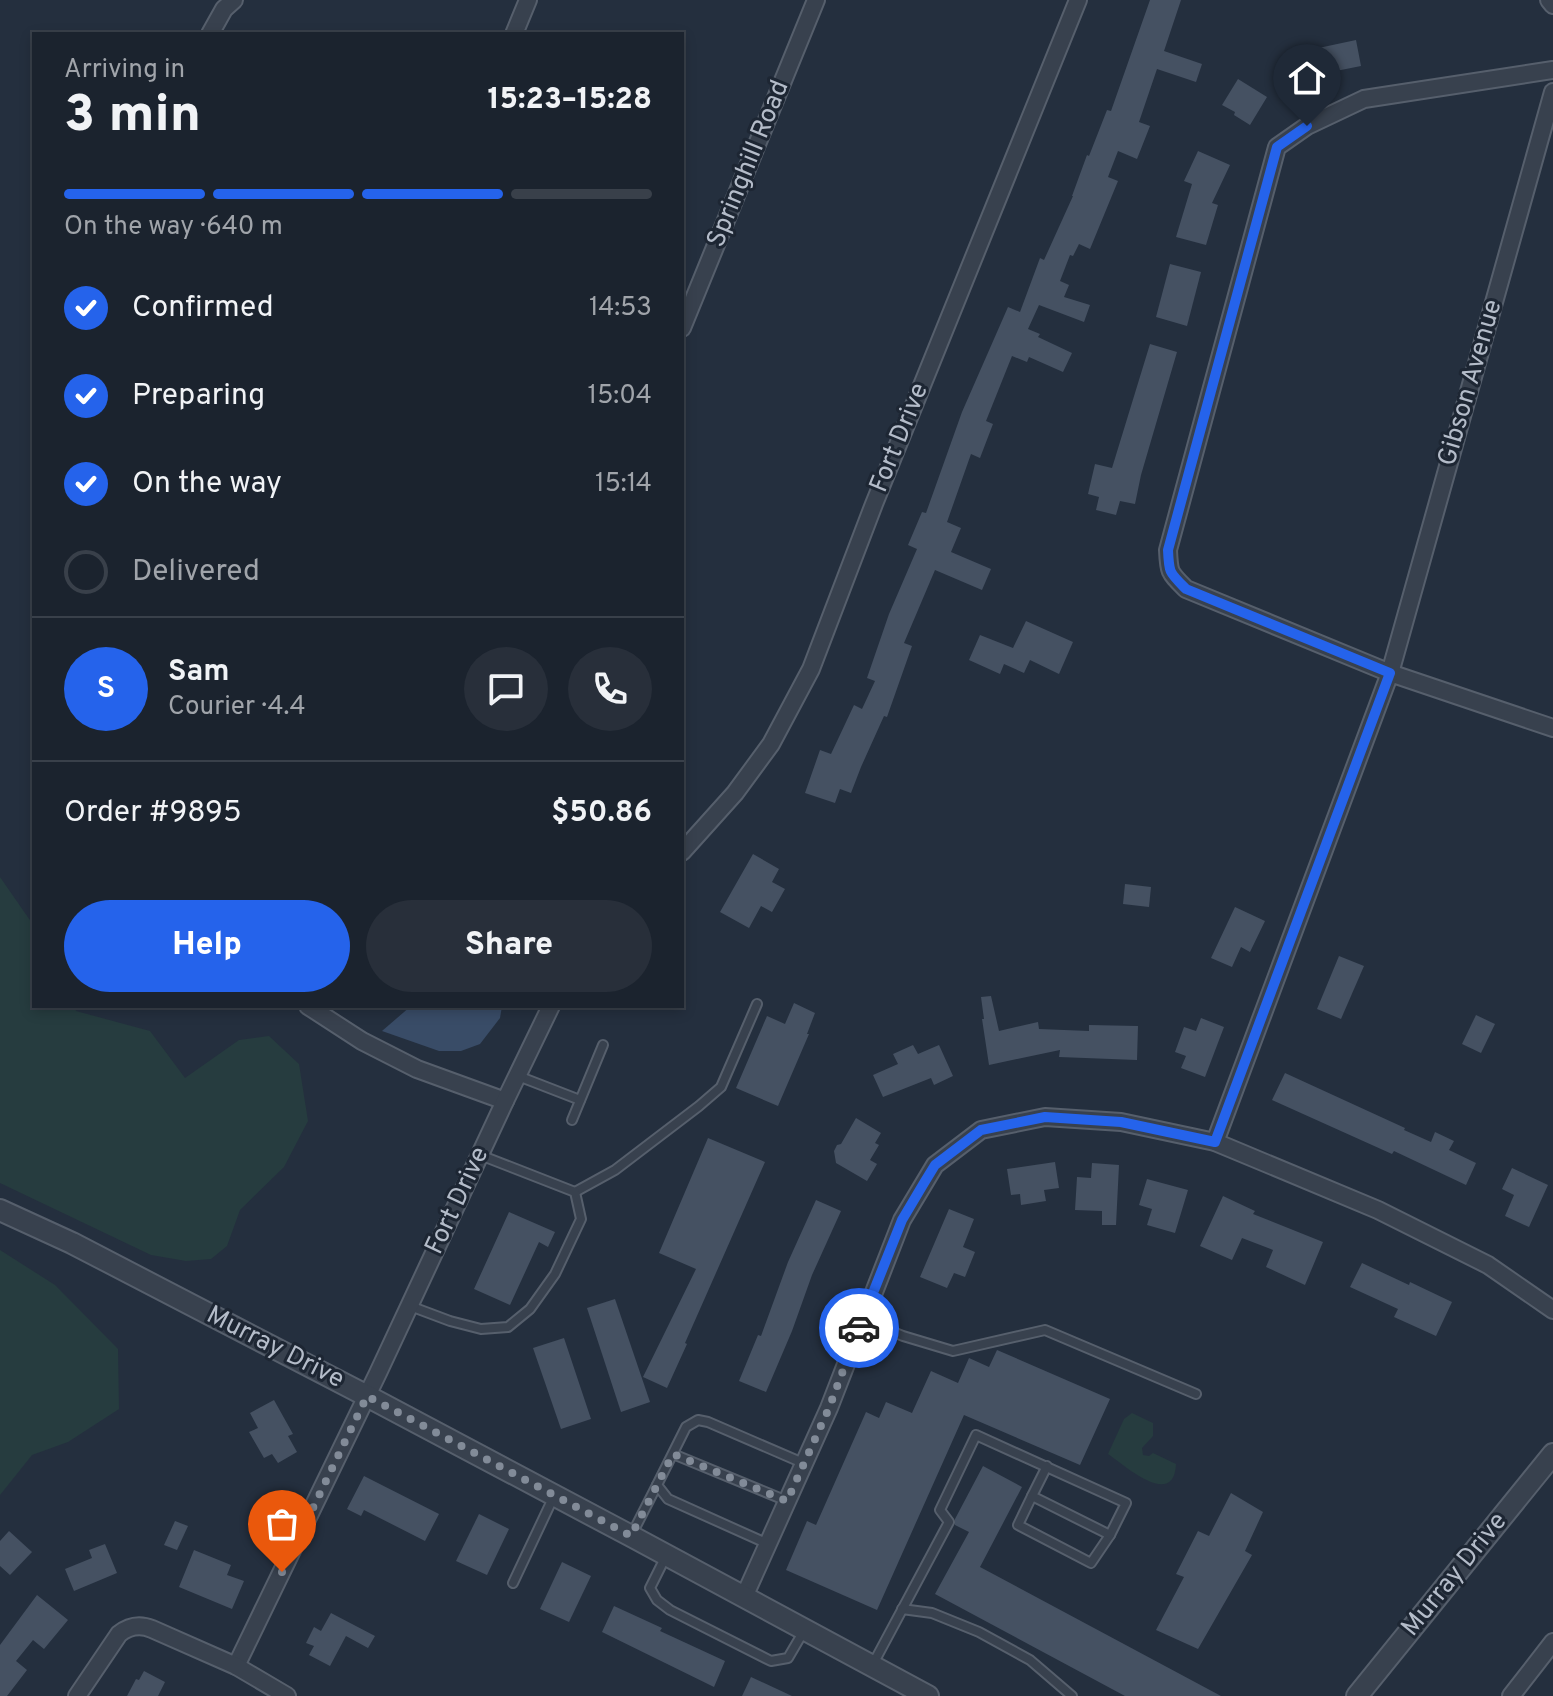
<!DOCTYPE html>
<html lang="en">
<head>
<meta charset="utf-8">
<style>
  body { margin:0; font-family:Overpass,sans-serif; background:#282f3a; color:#f1f3f6; height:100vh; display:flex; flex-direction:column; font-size:30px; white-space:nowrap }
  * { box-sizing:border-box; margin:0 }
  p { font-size:26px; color:#a0a4aa }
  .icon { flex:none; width:44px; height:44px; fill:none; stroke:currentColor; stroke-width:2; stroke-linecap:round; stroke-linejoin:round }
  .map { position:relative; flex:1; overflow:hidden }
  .panel { position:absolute; left:32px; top:32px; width:652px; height:976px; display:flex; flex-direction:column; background:#1b232e; border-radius:0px; box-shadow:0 4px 12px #0003,0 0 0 2px #39404a }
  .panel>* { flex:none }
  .pin { position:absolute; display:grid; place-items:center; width:68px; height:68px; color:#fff; margin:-82px -34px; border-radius:50% 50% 50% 0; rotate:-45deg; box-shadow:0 0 8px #0007 }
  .pin .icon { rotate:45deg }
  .courier { position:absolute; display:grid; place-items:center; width:80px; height:80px; margin:-40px; border:6px solid #2563eb; border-radius:50%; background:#fff; color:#222; box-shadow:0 2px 10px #0007 }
  .head em { font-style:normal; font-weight:800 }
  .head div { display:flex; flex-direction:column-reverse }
  .head { display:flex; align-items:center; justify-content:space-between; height:136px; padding:0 32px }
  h1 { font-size:52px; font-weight:800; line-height:60px }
  .bar { display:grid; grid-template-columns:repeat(4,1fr); gap:12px 8px; align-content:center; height:96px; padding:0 32px }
  .bar i { height:10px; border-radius:6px; background:#39404a }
  .bar .selected { background:#2563eb }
  .bar p { grid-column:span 4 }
  .line { display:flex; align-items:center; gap:20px; padding:0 32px; border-top:2px solid #39404a }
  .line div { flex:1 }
  .round { display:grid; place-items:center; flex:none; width:84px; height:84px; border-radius:42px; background:#282f3a }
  ol { padding:0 32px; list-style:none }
  li { display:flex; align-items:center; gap:24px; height:88px }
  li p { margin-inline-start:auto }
  li .icon { padding:8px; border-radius:50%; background:#2563eb; color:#fff; stroke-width:4 }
  li:last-child { color:#a0a4aa }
  li i { width:44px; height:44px; border:4px solid #39404a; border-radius:50% }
  .button { display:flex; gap:16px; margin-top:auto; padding:16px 32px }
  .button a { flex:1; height:92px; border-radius:48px; background:#2563eb; color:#fff; font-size:32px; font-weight:800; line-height:92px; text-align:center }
  .button a+a { background:#282f3a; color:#f1f3f6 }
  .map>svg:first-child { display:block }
  .green { fill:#263c3f }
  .water { fill:#394c67 }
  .building { fill:#455162 }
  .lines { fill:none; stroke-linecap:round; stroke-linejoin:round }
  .service-casing { stroke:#565f6c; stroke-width:12 }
  .minor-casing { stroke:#565f6c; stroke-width:20 }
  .tertiary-casing { stroke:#565f6c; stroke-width:24 }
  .service { stroke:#38414e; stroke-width:8 }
  .minor { stroke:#38414e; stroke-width:16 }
  .tertiary { stroke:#38414e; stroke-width:20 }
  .done { stroke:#828b98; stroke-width:8; stroke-dasharray:0 14.4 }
  .route { stroke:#2563eb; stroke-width:10 }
  .labels { text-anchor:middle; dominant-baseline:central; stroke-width:6; stroke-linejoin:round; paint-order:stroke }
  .street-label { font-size:26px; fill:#b4bcc9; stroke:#1d2633 }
</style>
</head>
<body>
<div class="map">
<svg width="1553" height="1696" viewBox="0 0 1553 1696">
  <rect width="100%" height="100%" fill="#242f3e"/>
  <g class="green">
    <path d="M0,877L34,926V1006H74L76,1011L150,1031L185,1078L239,1040L269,1036L299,1064L308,1121L284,1167L240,1210L227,1246L211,1259L186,1261L151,1255L0,1183Z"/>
    <path d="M0,1250L55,1285L118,1349L119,1409L68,1442L32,1455L0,1495Z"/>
    <path d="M1132,1413L1153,1423V1436L1142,1448L1143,1455L1149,1456L1153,1453L1176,1464C1174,1510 1124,1465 1108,1454L1124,1419Z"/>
  </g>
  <path class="water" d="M411,1006H502L500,1018L480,1044L461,1051H439L382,1031Z"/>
  <g class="building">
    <path d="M1150,0H1181L1164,51L1202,64L1196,82L1157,69L1139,122L1150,126L1137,159L1118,151L1108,177L1118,181L1090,249L1079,244L1073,256L1070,255L1060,281L1069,285L1064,297L1090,305L1084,322L1039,305L1028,329L1040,334L1038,337L1072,353L1063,372L1029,357L1027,362L1012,356L986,421L993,424L980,458L971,454L947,522L961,528L951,552L991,569L982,590L935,570L904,643L912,646L887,717L884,716L861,767L851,793L840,789L835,803L805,793L820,750L831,754L854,705L862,709L875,681L867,678L889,614L917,549L908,545L922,512L926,513L962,412L1008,307L1020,312L1040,258L1044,260L1073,196H1072L1087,155L1089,156L1107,110L1111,111Z"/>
    <path d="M1356,40L1361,66L1291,80L1287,62L1296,60L1295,53Z"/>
    <path d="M1238,79L1267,97L1250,125L1234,115L1235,112L1222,105Z"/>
    <path d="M1198,151L1230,165L1212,203L1218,205L1206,245L1176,237L1192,184L1184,181Z"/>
    <path d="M1170,264L1201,272L1187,326L1156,317Z"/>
    <path d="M1150,344L1177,352L1141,475L1135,504L1120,501L1116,515L1096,510L1099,497L1088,494L1095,464L1112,468Z"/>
    <path d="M1026,621L1073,642L1059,674L1030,660L1024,673L1004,664L1000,674L969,660L980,635L1013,648Z"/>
    <path d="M753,854L779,869L772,882L785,889L772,912L761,906L749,928L720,912Z"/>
    <path d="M1125,884L1151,887L1149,907L1123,904Z"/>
    <path d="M1235,907L1265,921L1250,952L1241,947L1232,967L1211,958Z"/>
    <path d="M1339,956L1364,966L1341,1019L1317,1009Z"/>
    <path d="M991,996L999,1031L1038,1022L1039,1029L1089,1031V1025L1138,1026L1137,1060L1059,1057L1060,1050L989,1065L982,1019H984L981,997Z"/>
    <path d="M794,1003L815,1013L807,1034H809L778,1106L736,1088L767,1016L785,1024Z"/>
    <path d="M1476,1015L1495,1024L1481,1053L1462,1044Z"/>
    <path d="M1201,1018L1224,1027L1205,1077L1181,1068L1186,1056L1175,1052L1184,1027L1196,1031Z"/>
    <path d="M913,1045L918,1054L939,1045L953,1076L934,1085L931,1078L883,1097L873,1075L898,1064L893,1054Z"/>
    <path d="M1285,1073L1405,1128L1404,1130L1431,1142L1435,1132L1454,1141L1449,1150L1476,1163L1466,1185L1394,1151L1392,1154L1272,1100Z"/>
    <path d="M856,1118L881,1133L875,1143L879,1145L870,1160L877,1164L867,1181L836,1163L834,1151L837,1145L841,1144Z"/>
    <path d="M708,1138L765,1162L685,1343L687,1344L667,1388L643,1377L696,1269L659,1253Z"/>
    <path d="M1055,1162L1059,1188L1044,1190L1046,1201L1021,1205L1020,1194L1011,1195L1007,1169Z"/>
    <path d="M1092,1163L1119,1165L1116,1225H1102V1211L1075,1210L1077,1177L1091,1178Z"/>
    <path d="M1512,1168L1548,1185L1529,1227L1505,1216L1514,1195L1502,1189Z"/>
    <path d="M1147,1179L1188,1190L1175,1233L1147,1225L1152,1209L1139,1205Z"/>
    <path d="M1223,1196L1255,1211L1253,1214L1323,1242L1305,1285L1266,1267L1273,1250L1242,1238L1232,1260L1200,1246Z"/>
    <path d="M816,1200L841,1211L812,1275L792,1331L766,1392L739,1381L758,1335L761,1336L788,1262Z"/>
    <path d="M949,1209L974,1219L963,1247L975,1252L965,1277L954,1273L947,1288L920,1277Z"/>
    <path d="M509,1212L555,1232L548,1247L539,1242L510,1305L474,1289Z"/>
    <path d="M1362,1263L1409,1285L1410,1282L1452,1302L1436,1336L1394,1317L1398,1309L1350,1287Z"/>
    <path d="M615,1299L650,1402L621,1412L587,1308Z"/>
    <path d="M564,1338L591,1419L561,1429L533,1348Z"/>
    <path d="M997,1350L1110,1399L1080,1465L964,1415L877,1610L786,1570L807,1521L816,1525L866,1412L879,1418L886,1402L912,1413L931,1371L958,1383L969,1358L989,1367Z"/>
    <path d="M274,1400L293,1434L288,1436L297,1452L278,1463L272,1454L264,1458L249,1432L258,1428L250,1413Z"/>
    <path d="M983,1466L1022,1487L980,1567L1221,1696H1125L935,1594L969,1532L955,1525V1519Z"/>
    <path d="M364,1476L439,1514L425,1541L364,1510L361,1516L347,1509Z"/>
    <path d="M1231,1493L1263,1512L1245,1551L1252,1555L1198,1649L1156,1630L1184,1577L1176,1574L1198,1531L1209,1536Z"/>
    <path d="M479,1514L509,1529L487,1575L456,1561Z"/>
    <path d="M175,1521L188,1526L177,1550L164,1545Z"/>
    <path d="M9,1531L32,1552L10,1575L0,1566V1541Z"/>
    <path d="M105,1544L117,1573L74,1591L65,1569L92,1558L89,1550Z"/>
    <path d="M194,1550L231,1565L227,1575L244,1581L232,1609L179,1587Z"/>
    <path d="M562,1562L591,1576L569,1622L540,1609Z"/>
    <path d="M37,1595L68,1620L44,1649L33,1640L16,1661L27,1670L7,1696H0V1645Z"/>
    <path d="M614,1606L662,1628L660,1631L725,1661L714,1687L602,1632Z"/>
    <path d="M331,1613L375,1636L368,1648L346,1636L330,1666L309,1655L314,1646L306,1643L314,1627L321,1631Z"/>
    <path d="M144,1671L165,1682L158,1696H127L136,1679L139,1680Z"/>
    <path d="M751,1677L792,1696H742Z"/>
  </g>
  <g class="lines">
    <g class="service-casing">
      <g id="service">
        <path d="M518,1076L580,1100"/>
        <path d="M572,1120L603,1045"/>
        <path d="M575,1192L615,1170L699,1106L721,1087L757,1004"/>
        <path d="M410,1306L450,1321L481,1329L508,1327L530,1309L555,1274L581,1219L575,1192L480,1155"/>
        <path d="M863,1320L903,1336L953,1351L1045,1330L1196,1394"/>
        <path d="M673,1454L787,1501"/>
        <path d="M1032,1496L1018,1525L1091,1563L1110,1535"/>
        <path d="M632,1534L657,1485"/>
        <path d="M768,1544L668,1499L657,1485L686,1427L698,1420L708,1422L803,1463"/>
        <path d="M666,1556L650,1588L657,1600L670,1610L771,1661L788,1658L805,1629"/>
        <path d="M513,1583L554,1496"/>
        <path d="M902,1609L932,1613L979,1632L1030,1660L1072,1696"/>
        <path d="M873,1664L949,1522L940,1510L976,1435L1126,1503L1110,1535L1032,1496L1047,1466"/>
      </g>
    </g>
    <g class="minor-casing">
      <g id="minor">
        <path d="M1549,0L1553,5"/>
        <path d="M210,34L224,9L234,0"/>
        <path d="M514,34L528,0"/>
        <path d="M1553,70L1364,99L1307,126L1277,147L1168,550C1169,573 1169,572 1186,589L1390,673L1553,728"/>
        <path d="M682,328L816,0"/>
        <path d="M682,852L735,793L771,744L811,669L874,504L1078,0"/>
        <path d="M308,1006L362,1041L417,1069L505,1101"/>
        <path d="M1215,1142L1390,673L1553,92"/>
        <path d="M744,1597L829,1408L902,1220L935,1165L981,1130L1045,1117L1121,1122L1215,1142L1378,1210L1488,1265L1553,1310"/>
        <path d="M236,1666L378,1373L505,1101L551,1006"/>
        <path d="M77,1696L119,1634C129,1626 140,1624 152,1629L236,1666L287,1696"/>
        <path d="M1511,1696L1553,1642"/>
      </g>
    </g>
    <g class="tertiary-casing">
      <g id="tertiary">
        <path d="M0,1210L72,1243L367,1396L631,1536L928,1696"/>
        <path d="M1357,1696L1553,1454"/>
      </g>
    </g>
    <use href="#service" class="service"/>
    <use href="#minor" class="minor"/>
    <use href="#tertiary" class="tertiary"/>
  </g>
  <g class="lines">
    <path class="done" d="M282,1572L367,1396L631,1536L673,1454L787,1501L829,1408L859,1328"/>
    <path class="route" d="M859,1328L902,1220L924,1183L935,1165L981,1130L1045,1117L1121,1122L1215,1142L1390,673L1186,589C1169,572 1169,573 1168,550L1277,147L1307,126"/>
  </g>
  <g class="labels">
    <g class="street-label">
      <text transform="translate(749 164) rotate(-68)">Springhill Road</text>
      <text transform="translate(1471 383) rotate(-74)">Gibson Avenue</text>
      <text transform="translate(900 438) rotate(-68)">Fort Drive</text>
      <text transform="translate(458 1201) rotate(-65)">Fort Drive</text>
      <text transform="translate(275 1348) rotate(27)">Murray Drive</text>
      <text transform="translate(1455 1575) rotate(-51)">Murray Drive</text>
    </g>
  </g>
</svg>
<div class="pin" style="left:282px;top:1572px;background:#ea580c"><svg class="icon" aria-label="bag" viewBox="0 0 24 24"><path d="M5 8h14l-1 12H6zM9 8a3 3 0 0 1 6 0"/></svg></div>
<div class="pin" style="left:1307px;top:126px;background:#1f2937"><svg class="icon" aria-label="home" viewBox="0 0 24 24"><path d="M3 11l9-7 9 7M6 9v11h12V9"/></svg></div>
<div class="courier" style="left:859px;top:1328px"><svg class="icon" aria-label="car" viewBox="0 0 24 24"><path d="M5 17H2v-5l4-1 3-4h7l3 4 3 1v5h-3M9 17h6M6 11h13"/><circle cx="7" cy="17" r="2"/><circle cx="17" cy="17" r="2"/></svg></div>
<section class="panel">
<div class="head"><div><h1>3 min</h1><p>Arriving in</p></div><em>15:23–15:28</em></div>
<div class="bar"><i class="selected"></i><i class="selected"></i><i class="selected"></i><i></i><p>On the way · 640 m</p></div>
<ol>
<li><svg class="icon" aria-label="check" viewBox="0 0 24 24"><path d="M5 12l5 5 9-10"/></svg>Confirmed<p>14:53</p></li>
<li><svg class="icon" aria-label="check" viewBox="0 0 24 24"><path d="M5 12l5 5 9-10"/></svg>Preparing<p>15:04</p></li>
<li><svg class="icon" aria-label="check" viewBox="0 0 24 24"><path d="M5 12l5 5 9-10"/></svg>On the way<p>15:14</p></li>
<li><i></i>Delivered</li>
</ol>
<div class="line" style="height:144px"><b class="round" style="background:#2563eb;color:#fff">S</b><div><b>Sam</b><p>Courier · 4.4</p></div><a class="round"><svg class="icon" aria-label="chat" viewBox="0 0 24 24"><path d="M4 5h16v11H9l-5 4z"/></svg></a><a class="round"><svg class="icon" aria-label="phone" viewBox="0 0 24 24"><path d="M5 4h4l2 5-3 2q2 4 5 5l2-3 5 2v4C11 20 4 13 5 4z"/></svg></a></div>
<div class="line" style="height:104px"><div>Order #9895</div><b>$50.86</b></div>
<div class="button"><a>Help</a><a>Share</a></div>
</section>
</div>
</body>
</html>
